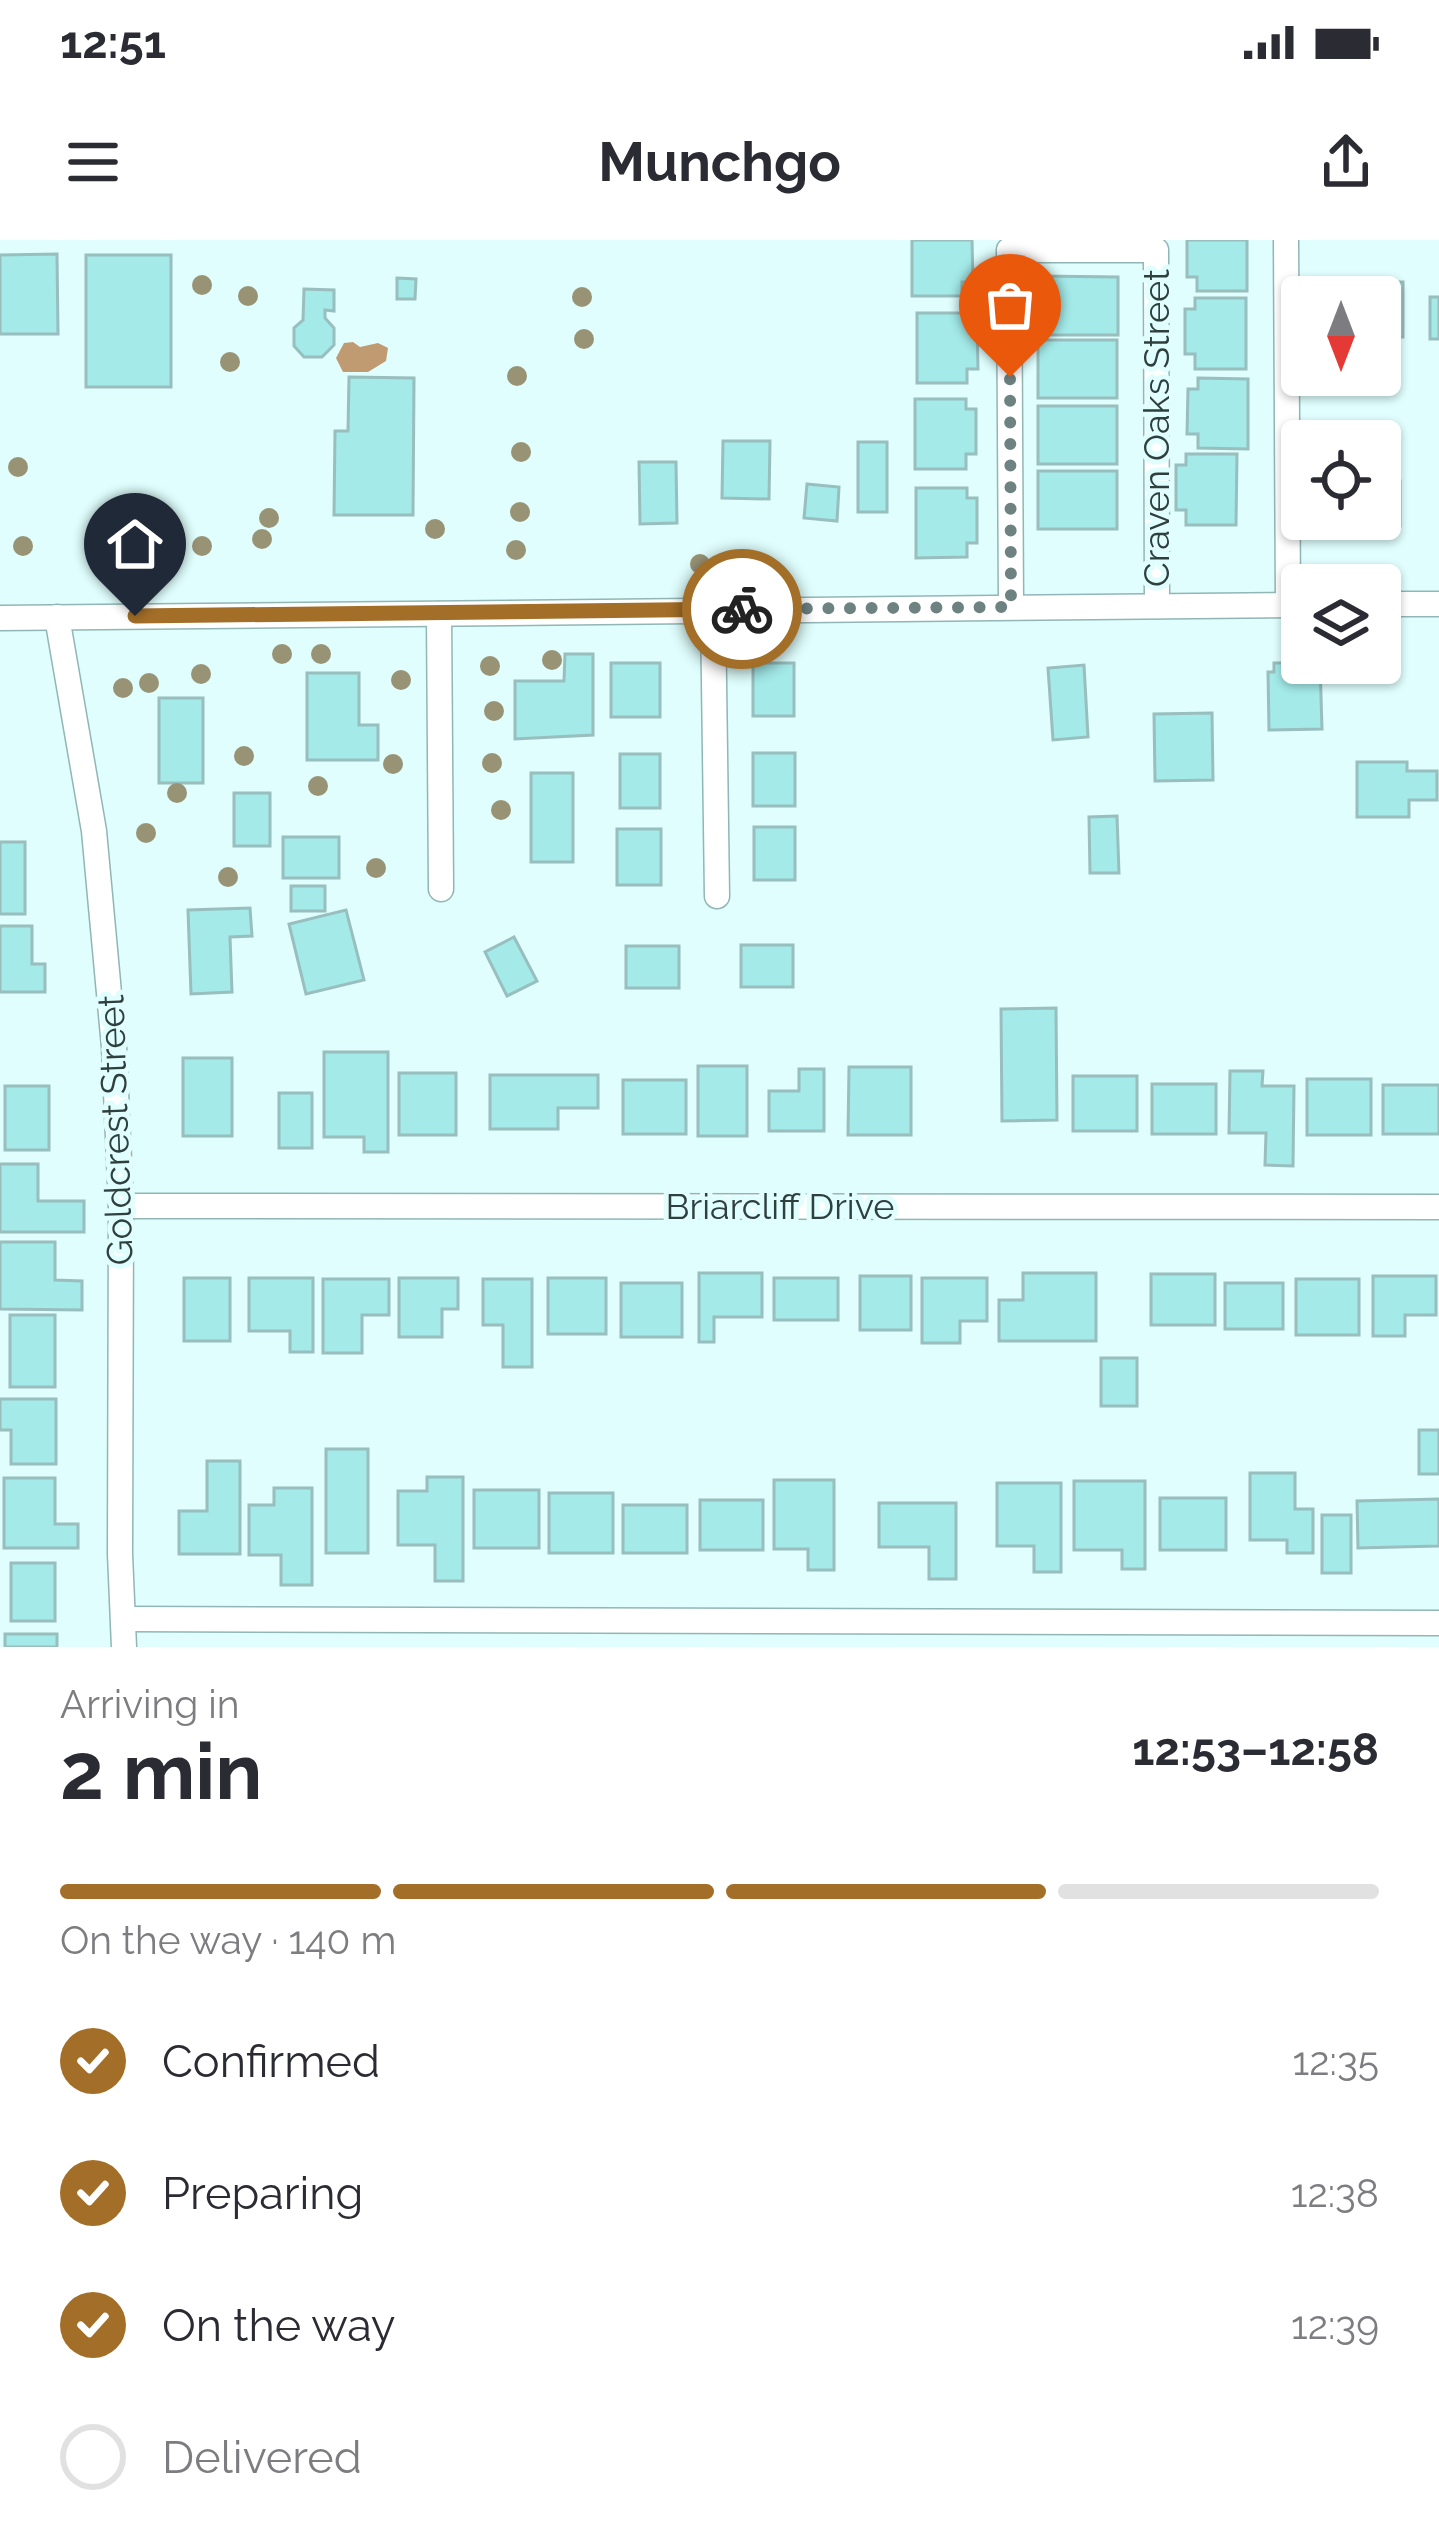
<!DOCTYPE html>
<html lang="en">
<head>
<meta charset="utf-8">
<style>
  body { margin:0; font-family:Raleway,sans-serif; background:#f7f7f7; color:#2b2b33; height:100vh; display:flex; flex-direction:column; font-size:45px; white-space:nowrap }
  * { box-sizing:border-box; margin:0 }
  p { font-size:39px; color:#7c7c81 }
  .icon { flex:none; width:66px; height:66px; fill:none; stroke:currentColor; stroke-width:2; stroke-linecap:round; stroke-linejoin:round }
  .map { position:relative; height:1407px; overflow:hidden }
  .side { display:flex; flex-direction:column; background:#fff; flex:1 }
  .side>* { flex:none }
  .needle { width:78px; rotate:180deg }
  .buttons { position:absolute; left:1281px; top:36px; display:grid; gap:24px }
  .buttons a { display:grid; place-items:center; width:120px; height:120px; border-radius:12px; background:#fff; box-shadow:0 3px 9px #0004; font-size:60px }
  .pin { position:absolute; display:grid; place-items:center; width:102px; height:102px; color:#fff; margin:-123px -51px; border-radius:50% 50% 50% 0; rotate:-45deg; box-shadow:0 0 12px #0007 }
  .pin .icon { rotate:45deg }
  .courier { position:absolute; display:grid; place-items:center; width:120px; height:120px; margin:-60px; border:9px solid #a36e27; border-radius:50%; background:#fff; color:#222; box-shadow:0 3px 15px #0007 }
  .head em { font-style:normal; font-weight:700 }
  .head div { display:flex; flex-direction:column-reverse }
  .head { display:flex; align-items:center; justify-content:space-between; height:204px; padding:0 60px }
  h1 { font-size:78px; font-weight:700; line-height:90px }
  .bar { display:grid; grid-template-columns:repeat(4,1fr); gap:18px 12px; align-content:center; height:144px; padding:0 60px }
  .bar i { height:15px; border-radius:9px; background:#e1e1e2 }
  .bar .selected { background:#a36e27 }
  .bar p { grid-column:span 4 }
  ol { padding:0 60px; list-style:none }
  li { display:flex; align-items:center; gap:36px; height:132px }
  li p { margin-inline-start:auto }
  li .icon { padding:12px; border-radius:50%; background:#a36e27; color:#fff; stroke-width:4 }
  li:last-child { color:#7c7c81 }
  li i { width:66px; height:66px; border:6px solid #e1e1e2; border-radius:50% }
  .status { display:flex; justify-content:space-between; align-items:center; height:84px; padding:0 60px; background:#fff; direction:ltr }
  .status svg { height:33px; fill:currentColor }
  header { display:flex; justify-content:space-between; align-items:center; height:156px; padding:0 60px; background:#fff; font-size:54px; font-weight:700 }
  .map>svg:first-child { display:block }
  .water { fill:#c09b72 }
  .building { fill:#a3eae9; stroke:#98bebd; stroke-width:3 }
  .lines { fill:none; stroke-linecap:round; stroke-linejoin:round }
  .minor-casing { stroke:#91b6b5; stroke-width:27 }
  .minor { stroke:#fff; stroke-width:24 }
  .tree { fill:#999375 }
  .done { stroke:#6d8281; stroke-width:12; stroke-dasharray:0 21.6 }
  .route { stroke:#a36e27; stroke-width:15 }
  .labels { text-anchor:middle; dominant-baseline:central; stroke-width:10; stroke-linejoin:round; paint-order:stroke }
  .street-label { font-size:36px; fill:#2f3f3e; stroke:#dffefd }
</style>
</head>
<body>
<div class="status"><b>12:51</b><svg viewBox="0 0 49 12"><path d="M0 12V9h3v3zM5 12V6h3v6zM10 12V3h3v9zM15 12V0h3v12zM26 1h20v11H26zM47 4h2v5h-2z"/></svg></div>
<header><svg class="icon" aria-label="menu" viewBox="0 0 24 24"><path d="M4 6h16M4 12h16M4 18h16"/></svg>Munchgo<svg class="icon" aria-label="share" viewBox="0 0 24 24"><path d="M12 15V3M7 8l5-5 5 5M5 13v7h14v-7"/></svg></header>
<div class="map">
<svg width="1439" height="1407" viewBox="0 0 1439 1407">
  <rect width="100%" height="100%" fill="#dffefd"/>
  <path class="water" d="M353,102L360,107L378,103L388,108L386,121L368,132H343L336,118L344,103Z"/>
  <g class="building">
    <path d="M912,0H972L973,42H962V56H912Z"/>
    <path d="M1187,0H1247V51H1197V37H1187Z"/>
    <path d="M57,14L58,94H0V15Z"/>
    <rect x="86" y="15" width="85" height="132"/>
    <path d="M1039,36L1118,37V95H1039Z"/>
    <path d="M397,38L416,39L415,59H397Z"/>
    <path d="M1361,42H1403V97H1380V57H1361Z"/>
    <path d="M304,49L334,50V71L325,70V78L334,88V105L322,117H304L294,106V88L303,80Z"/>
    <rect x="1430" y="57" width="9" height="42"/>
    <path d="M1195,58H1246V129H1195V114H1185V69H1195Z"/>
    <path d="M917,73H967V84L977,83L978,129H967V143H917Z"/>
    <rect x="1038" y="100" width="79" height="58"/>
    <path d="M349,137L414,138L413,275H334L335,191H348Z"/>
    <path d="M1198,138L1248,139V209L1198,208V194H1187L1188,149H1198Z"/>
    <path d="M915,159H966V169H976V214H966V229H915Z"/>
    <rect x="1038" y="166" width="79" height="58"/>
    <path d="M723,201H770L769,259L722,258Z"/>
    <rect x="858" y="202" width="29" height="70"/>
    <path d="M1186,214H1237L1236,285H1186V270H1176V225H1186Z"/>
    <path d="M639,222H676L677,283L640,284Z"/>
    <rect x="1038" y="231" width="79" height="58"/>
    <path d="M1380,241H1400V286H1359V279H1380Z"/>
    <path d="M807,244L839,247L837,281L804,278Z"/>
    <path d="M916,248H967V258H977V303H967V317L916,318Z"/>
    <path d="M565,414H593V495L515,499V441H564Z"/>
    <rect x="611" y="423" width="49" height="54"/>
    <rect x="753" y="423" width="41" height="53"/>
    <path d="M1274,423H1320L1322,489L1269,490L1268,432H1274Z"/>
    <path d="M1084,425L1088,497L1053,500L1048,428Z"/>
    <path d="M307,433H359V485H378V520H307Z"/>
    <rect x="159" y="458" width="44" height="85"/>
    <path d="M1212,473L1213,540L1155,541L1154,474Z"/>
    <rect x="753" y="513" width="42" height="53"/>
    <rect x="620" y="514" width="40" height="54"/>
    <path d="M1357,522H1407V531H1437V560H1409V577H1357Z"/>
    <rect x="531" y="533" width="42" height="89"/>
    <rect x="234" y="553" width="36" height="53"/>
    <path d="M1117,576L1119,633H1090L1089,577Z"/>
    <rect x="754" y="587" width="41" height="53"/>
    <rect x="617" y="589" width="44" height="56"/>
    <rect x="283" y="597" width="56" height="41"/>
    <rect x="0" y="602" width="25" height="72"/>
    <rect x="291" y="646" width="34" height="25"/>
    <path d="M250,668L252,696L230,697L232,752L191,754L188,670Z"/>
    <path d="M346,670L364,740L306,754L289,684Z"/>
    <path d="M0,686H32V724H45V752H0Z"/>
    <path d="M514,697L537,741L507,756L485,712Z"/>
    <rect x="741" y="705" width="52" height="42"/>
    <rect x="626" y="706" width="53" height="42"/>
    <path d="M1056,768L1057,880L1002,881L1001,769Z"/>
    <path d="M324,812H388V912H364V897H324Z"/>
    <rect x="183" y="818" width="49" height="78"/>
    <rect x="698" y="826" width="49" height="70"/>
    <path d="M849,827H911V895H848Z"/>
    <path d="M799,829H824V891H769V851H799Z"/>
    <path d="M1230,831H1263L1262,846H1294L1293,926L1265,925L1266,893H1229Z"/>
    <rect x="399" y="833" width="57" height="62"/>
    <path d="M490,835H598V868H558V889H490Z"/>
    <rect x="1073" y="836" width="64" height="55"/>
    <rect x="1307" y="839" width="64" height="56"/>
    <rect x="623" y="840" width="63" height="54"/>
    <rect x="1152" y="844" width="64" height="50"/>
    <rect x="1383" y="845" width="56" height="49"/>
    <rect x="5" y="846" width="44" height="64"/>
    <rect x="279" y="853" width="33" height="55"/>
    <path d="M0,924H38V961H84V992H0Z"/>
    <path d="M0,1002H55V1040L82,1041V1070L0,1069Z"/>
    <path d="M699,1033H762V1077H714V1102H699Z"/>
    <path d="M1023,1033H1096V1101H999V1060H1023Z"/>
    <rect x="1151" y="1034" width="64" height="51"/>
    <rect x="860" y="1036" width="51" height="54"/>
    <path d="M1373,1036H1436V1075H1405V1096H1373Z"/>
    <rect x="184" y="1038" width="46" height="63"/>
    <path d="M249,1038H313V1112H290V1091H249Z"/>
    <path d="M399,1038H458V1069H442V1097H399Z"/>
    <rect x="548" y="1038" width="58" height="56"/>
    <rect x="774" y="1038" width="64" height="42"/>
    <path d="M922,1038H987V1081H960V1103H922Z"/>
    <path d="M323,1039H389V1075H362V1113H323Z"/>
    <path d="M483,1039H532V1127H503V1085H483Z"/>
    <rect x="1296" y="1039" width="63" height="56"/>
    <rect x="621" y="1043" width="61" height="54"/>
    <rect x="1225" y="1043" width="58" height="46"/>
    <rect x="10" y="1075" width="45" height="72"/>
    <rect x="1101" y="1118" width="36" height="48"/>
    <path d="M0,1159H56V1224H11V1190H0Z"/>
    <rect x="1419" y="1190" width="20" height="44"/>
    <rect x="326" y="1209" width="42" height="104"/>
    <path d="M207,1221H240V1314H179V1271H207Z"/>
    <path d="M1250,1233H1295V1269H1313V1313H1287V1300H1250Z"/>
    <path d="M427,1237H463V1341H435V1305H398V1251H427Z"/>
    <path d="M4,1238H55V1284H78V1308H4Z"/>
    <path d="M774,1240H834V1330H808V1309H774Z"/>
    <path d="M1074,1241H1145V1329H1122V1310H1074Z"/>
    <path d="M997,1243H1061V1332H1034V1306H997Z"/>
    <path d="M274,1248H312V1345H281V1315H249V1265H274Z"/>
    <rect x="474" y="1250" width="65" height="58"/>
    <rect x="549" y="1253" width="64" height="60"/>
    <rect x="1160" y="1258" width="66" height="52"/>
    <path d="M1439,1259V1306L1358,1308L1357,1261Z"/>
    <rect x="700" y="1260" width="63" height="50"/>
    <path d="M879,1263H956V1339H929V1307H879Z"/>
    <rect x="623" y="1265" width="64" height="48"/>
    <rect x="1322" y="1275" width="29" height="58"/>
    <rect x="11" y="1323" width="44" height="58"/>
    <rect x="5" y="1394" width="52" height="13"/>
  </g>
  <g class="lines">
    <g class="minor-casing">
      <g id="minor">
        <path d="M1286,0L1288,365"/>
        <path d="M1380,364H1439"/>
        <path d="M1011,367L1009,10H1156L1157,366"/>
        <path d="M713,370L717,656"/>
        <path d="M439,374L441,649"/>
        <path d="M57,377L94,591L114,807L121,966L120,1314L124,1407"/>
        <path d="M0,378L1302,365"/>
        <path d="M121,966L1439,967"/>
        <path d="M124,1379L1439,1383"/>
      </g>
    </g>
    <use href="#minor" class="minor"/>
  </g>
  <g class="tree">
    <circle cx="202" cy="45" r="10"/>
    <circle cx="248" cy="56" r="10"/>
    <circle cx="582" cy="57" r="10"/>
    <circle cx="584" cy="99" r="10"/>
    <circle cx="230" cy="122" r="10"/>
    <circle cx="517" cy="136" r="10"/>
    <circle cx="521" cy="212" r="10"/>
    <circle cx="18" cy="227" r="10"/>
    <circle cx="520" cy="272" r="10"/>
    <circle cx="269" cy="278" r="10"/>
    <circle cx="167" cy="281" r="10"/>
    <circle cx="435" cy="289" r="10"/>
    <circle cx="262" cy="299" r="10"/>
    <circle cx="128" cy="302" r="10"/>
    <circle cx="23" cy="306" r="10"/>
    <circle cx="202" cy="306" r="10"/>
    <circle cx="516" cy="310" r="10"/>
    <circle cx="700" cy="324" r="10"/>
    <circle cx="282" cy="414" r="10"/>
    <circle cx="321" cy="414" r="10"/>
    <circle cx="552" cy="420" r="10"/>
    <circle cx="490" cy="426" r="10"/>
    <circle cx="201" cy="434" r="10"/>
    <circle cx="401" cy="440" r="10"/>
    <circle cx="149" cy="443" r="10"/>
    <circle cx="123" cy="448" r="10"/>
    <circle cx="494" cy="471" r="10"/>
    <circle cx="244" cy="516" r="10"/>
    <circle cx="492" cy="523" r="10"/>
    <circle cx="393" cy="524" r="10"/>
    <circle cx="318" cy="546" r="10"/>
    <circle cx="177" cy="553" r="10"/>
    <circle cx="501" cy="570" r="10"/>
    <circle cx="146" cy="593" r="10"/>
    <circle cx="376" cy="628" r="10"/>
    <circle cx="228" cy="637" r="10"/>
  </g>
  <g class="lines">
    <path class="done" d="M742,369L1011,367L1010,137"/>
    <path class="route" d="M135,376L742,369"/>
  </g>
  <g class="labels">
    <g class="street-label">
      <text transform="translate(1156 188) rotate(-90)">Craven Oaks Street</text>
      <text transform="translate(115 890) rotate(-92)">Goldcrest Street</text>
      <text x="780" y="966">Briarcliff Drive</text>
    </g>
  </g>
</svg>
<div class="buttons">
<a><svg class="needle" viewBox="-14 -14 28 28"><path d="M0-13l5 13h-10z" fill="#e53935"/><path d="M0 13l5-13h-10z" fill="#7c7c81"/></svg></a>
<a><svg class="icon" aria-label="locate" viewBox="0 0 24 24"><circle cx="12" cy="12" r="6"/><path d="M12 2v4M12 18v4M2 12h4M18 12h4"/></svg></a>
<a><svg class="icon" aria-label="layers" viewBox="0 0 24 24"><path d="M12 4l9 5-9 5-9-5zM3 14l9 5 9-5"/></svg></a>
</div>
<div class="pin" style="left:1010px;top:137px;background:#ea580c"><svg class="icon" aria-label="bag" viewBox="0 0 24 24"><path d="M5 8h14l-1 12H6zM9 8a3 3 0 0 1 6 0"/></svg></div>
<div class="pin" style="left:135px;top:376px;background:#1f2937"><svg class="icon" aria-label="home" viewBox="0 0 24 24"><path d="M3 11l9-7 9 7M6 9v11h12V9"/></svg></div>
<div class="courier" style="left:742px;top:369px"><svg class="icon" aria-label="bike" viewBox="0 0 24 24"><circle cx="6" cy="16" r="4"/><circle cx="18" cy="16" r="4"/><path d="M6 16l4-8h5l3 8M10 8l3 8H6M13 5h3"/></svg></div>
</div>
<section class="side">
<div class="head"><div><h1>2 min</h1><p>Arriving in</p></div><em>12:53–12:58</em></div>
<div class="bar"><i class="selected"></i><i class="selected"></i><i class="selected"></i><i></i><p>On the way · 140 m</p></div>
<ol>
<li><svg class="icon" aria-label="check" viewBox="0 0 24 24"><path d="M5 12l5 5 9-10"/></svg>Confirmed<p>12:35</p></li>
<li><svg class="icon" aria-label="check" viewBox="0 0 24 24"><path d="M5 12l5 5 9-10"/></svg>Preparing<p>12:38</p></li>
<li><svg class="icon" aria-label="check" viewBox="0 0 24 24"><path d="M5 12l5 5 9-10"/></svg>On the way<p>12:39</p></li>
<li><i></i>Delivered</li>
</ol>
</section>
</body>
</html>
